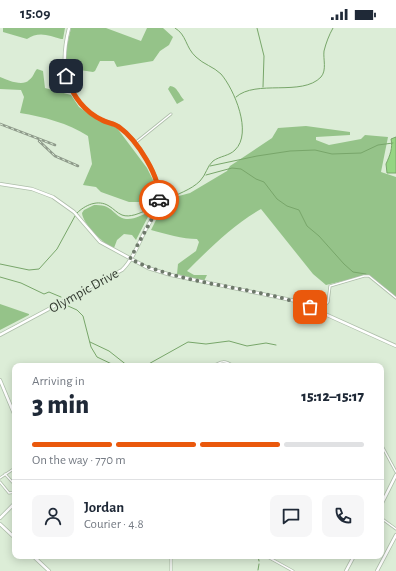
<!DOCTYPE html>
<html lang="en">
<head>
<meta charset="utf-8">
<style>
  body { margin:0; font-family:"Alegreya Sans",sans-serif; background:#f6f6f7; color:#1f2937; height:100vh; display:flex; flex-direction:column; font-size:15px; white-space:nowrap }
  * { box-sizing:border-box; margin:0 }
  p { font-size:13px; color:#747a83 }
  .icon { flex:none; width:22px; height:22px; fill:none; stroke:currentColor; stroke-width:2; stroke-linecap:round; stroke-linejoin:round }
  .map { position:relative; flex:1; overflow:hidden }
  .details { position:absolute; left:12px; top:335px; width:372px; height:196px; display:flex; flex-direction:column; background:#fff; border-radius:8px; box-shadow:0 2px 10px #0003 }
  .details>* { flex:none }
  .pin { position:absolute; display:grid; place-items:center; width:34px; height:34px; color:#fff; margin:-17px; border-radius:8px; box-shadow:0 2px 6px #0006 }
  .courier { position:absolute; display:grid; place-items:center; width:40px; height:40px; margin:-20px; border:3px solid #ea580c; border-radius:50%; background:#fff; color:#222; box-shadow:0 1px 5px #0007 }
  .head em { font-style:normal; font-weight:800 }
  .head div { display:flex; flex-direction:column-reverse }
  .head { display:flex; align-items:center; justify-content:space-between; height:68px; padding:0 20px }
  h1 { font-size:26px; font-weight:800; line-height:30px }
  .bar { display:grid; grid-template-columns:repeat(4,1fr); gap:6px 4px; align-content:center; height:48px; padding:0 20px }
  .bar i { height:5px; border-radius:3px; background:#e0e1e3 }
  .bar .on { background:#ea580c }
  .bar p { grid-column:span 4 }
  .line { display:flex; align-items:center; gap:10px; padding:0 20px; border-top:1px solid #e0e1e3 }
  .line div { flex:1 }
  .round { display:grid; place-items:center; flex:none; width:42px; height:42px; border-radius:8px; background:#f6f6f7 }
  .status { display:flex; justify-content:space-between; align-items:center; height:28px; padding:0 20px; background:#fff; direction:ltr }
  .status svg { height:11px; fill:currentColor }
  .map>svg:first-child { display:block }
  .green { fill:#95c389 }
  .water { fill:#95d583; stroke:#78a66a }
  .lines { fill:none; stroke-linecap:round; stroke-linejoin:round }
  .stream { stroke:#78a66a; stroke-width:1 }
  .street-casing { stroke:#aebeaa; stroke-width:3 }
  .secondary-casing { stroke:#aebeaa; stroke-width:4 }
  .street { stroke:#fff; stroke-width:1.5 }
  .secondary { stroke:#fff; stroke-width:2.5 }
  .rail-casing { stroke:#8e9a8a; stroke-width:2.5 }
  .rail { stroke:#dcedd7; stroke-width:1; stroke-dasharray:3; stroke-linecap:butt }
  .done { stroke:#6e796b; stroke-width:4; stroke-dasharray:0 7.2 }
  .route { stroke:#ea580c; stroke-width:5 }
  .labels { text-anchor:middle; dominant-baseline:central; stroke-width:3; stroke-linejoin:round; paint-order:stroke }
  .street-label { font-size:14px; fill:#333a31; stroke:#dcedd7 }
</style>
</head>
<body>
<div class="status"><b>15:09</b><svg viewBox="0 0 49 12"><path d="M0 12V9h3v3zM5 12V6h3v6zM10 12V3h3v9zM15 12V0h3v12zM26 1h20v11H26zM47 4h2v5h-2z"/></svg></div>
<div class="map">
<svg width="396" height="543" viewBox="0 0 396 543">
  <rect width="100%" height="100%" fill="#dcedd7"/>
  <g class="green">
    <path d="M3,0H65L63,11H61C49,7 38,3 27,11L3,4Z"/>
    <path d="M71,0H106L141,13L147,0H163L173,9L169,17L160,23L153,33L117,39L114,33H100L95,43L93,44L73,41L66,43V22Z"/>
    <path d="M37,41L43,43L45,60L71,67L79,79L96,91L117,100L147,140L154,154L156,164L141,174H129L101,164L96,159L83,157L92,136L88,108C68,95 44,89 20,85L24,69L21,62L0,61V49C7,52 23,59 29,52C33,50 34,44 37,41Z"/>
    <path d="M170,58C177,58 179,67 184,72L177,76L168,61Z"/>
    <path d="M306,98L350,104V107L316,109V112L329,117L361,111L365,107L388,109L381,144L396,149V269L368,247L326,257L313,246L261,181C234,196 209,221 187,243L194,247H207L204,253L177,246L178,236L196,223L199,214L197,211C183,211 165,206 151,202L161,182L175,175L173,173L175,169L190,165L227,143L230,138L272,110L278,100Z"/>
    <path d="M94,177C114,176 112,188 126,191C134,192 144,186 151,183L137,210L136,212L132,207L124,206L117,212L114,220C103,216 83,196 82,185L84,182Z"/>
    <path d="M0,276L29,286V287L0,302Z"/>
  </g>
  <path class="water" d="M396,109V145H387L386,136C390,127 393,120 391,111Z"/>
  <g class="lines">
    <g class="stream">
      <path d="M257,0L264,28L263,59"/>
      <path d="M236,69C256,51 302,69 321,49C327,42 323,31 324,23C326,15 329,7 333,0"/>
      <path d="M210,138L257,128L290,123L315,122L332,126L361,125L378,117L393,115"/>
      <path d="M206,147L232,140L241,141L256,151L264,154L277,171L287,178L299,182L307,198L319,208L344,236L353,244L366,246"/>
      <path d="M162,172H166C177,166 191,162 200,153C206,147 207,138 213,133C220,128 229,128 235,122C253,105 234,61 221,46C214,39 203,36 196,29C185,19 187,7 175,0"/>
      <path d="M77,185C85,177 98,171 109,178C114,181 117,185 122,187C130,190 140,185 147,182V177L155,173"/>
      <path d="M0,236L29,242L39,241L57,221L75,188"/>
      <path d="M0,249L21,255L44,266L49,264L61,269"/>
      <path d="M68,278L77,282L83,288L91,319L97,329L116,338"/>
      <path d="M90,314L109,323L128,338"/>
      <path d="M145,338L188,314L206,316L229,313L247,318L266,315L276,317"/>
      <path d="M258,528L259,533"/>
      <path d="M258,542L259,536"/>
    </g>
    <g class="street-casing">
      <g id="street">
        <path d="M135,115L171,86"/>
        <path d="M319,284L328,274L330,258L364,248H369L396,270"/>
        <path d="M213,338C221,333 225,332 233,338"/>
        <path d="M381,416L396,444"/>
        <path d="M5,446L15,457"/>
        <path d="M0,450L15,440"/>
        <path d="M0,454L9,465L15,464"/>
        <path d="M381,490L396,501"/>
        <path d="M171,528V543"/>
        <path d="M266,528L293,543"/>
      </g>
    </g>
    <g class="secondary-casing">
      <g id="secondary">
        <path d="M0,156L32,161L53,169L74,184L100,214L148,240L171,247L296,273L396,318"/>
        <path d="M0,307L122,242C133,232 139,214 146,201C152,191 158,181 159,170C161,149 136,110 118,98C111,94 103,94 96,89C63,66 60,36 69,0"/>
        <path d="M0,352L15,388"/>
        <path d="M381,477L396,447"/>
        <path d="M0,490L15,475"/>
        <path d="M0,496L15,510"/>
        <path d="M33,528L49,543"/>
        <path d="M346,543L354,528"/>
        <path d="M377,543L396,507"/>
      </g>
    </g>
    <use href="#street" class="street"/>
    <use href="#secondary" class="secondary"/>
    <g class="rail-casing">
      <g id="rail">
        <path d="M0,96L55,117"/>
        <path d="M39,113L55,128L78,138"/>
      </g>
    </g>
    <use href="#rail" class="rail"/>
  </g>
  <g class="lines">
    <path class="done" d="M159,172L154,187L130,231C187,259 252,257 310,279"/>
    <path class="route" d="M66,48C72,66 83,83 102,92C107,95 114,95 119,99C137,112 161,149 159,172"/>
  </g>
  <g class="labels">
    <g class="street-label">
      <text transform="translate(84 263) rotate(-29)">Olympic Drive</text>
    </g>
  </g>
</svg>
<div class="pin" style="left:310px;top:279px;background:#ea580c"><svg class="icon" aria-label="bag" viewBox="0 0 24 24"><path d="M5 8h14l-1 12H6zM9 8a3 3 0 0 1 6 0"/></svg></div>
<div class="pin" style="left:66px;top:48px;background:#1f2937"><svg class="icon" aria-label="home" viewBox="0 0 24 24"><path d="M3 11l9-7 9 7M6 9v11h12V9"/></svg></div>
<div class="courier" style="left:159px;top:172px"><svg class="icon" aria-label="car" viewBox="0 0 24 24"><path d="M5 17H2v-5l4-1 3-4h7l3 4 3 1v5h-3M9 17h6M6 11h13"/><circle cx="7" cy="17" r="2"/><circle cx="17" cy="17" r="2"/></svg></div>
<section class="details">
<div class="head"><div><h1>3 min</h1><p>Arriving in</p></div><em>15:12–15:17</em></div>
<div class="bar"><i class="on"></i><i class="on"></i><i class="on"></i><i></i><p>On the way · 770 m</p></div>
<div class="line" style="height:72px"><a class="round"><svg class="icon" aria-label="person" viewBox="0 0 24 24"><circle cx="12" cy="8" r="4"/><path d="M4 21q1-7 8-7t8 7"/></svg></a><div><b>Jordan</b><p>Courier · 4.8</p></div><a class="round"><svg class="icon" aria-label="chat" viewBox="0 0 24 24"><path d="M4 5h16v11H9l-5 4z"/></svg></a><a class="round"><svg class="icon" aria-label="phone" viewBox="0 0 24 24"><path d="M5 4h4l2 5-3 2q2 4 5 5l2-3 5 2v4C11 20 4 13 5 4z"/></svg></a></div>
</section>
</div>
</body>
</html>
